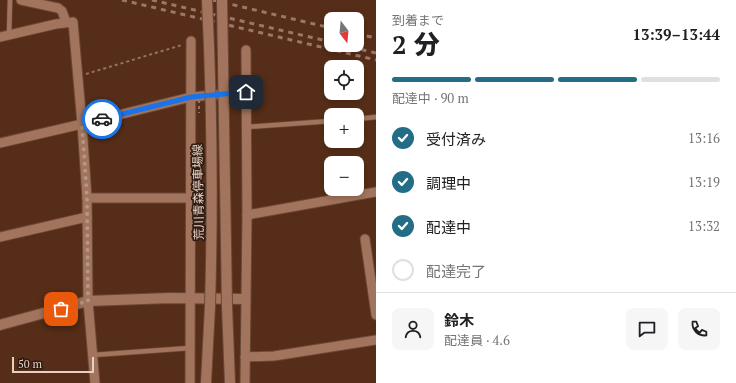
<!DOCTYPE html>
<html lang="ja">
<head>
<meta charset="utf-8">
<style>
  body { margin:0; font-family:"PT Serif","Noto Sans JP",serif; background:#f6f6f6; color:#202124; height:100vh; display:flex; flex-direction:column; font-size:15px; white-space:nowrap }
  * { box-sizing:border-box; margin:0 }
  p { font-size:13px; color:#757577 }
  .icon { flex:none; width:22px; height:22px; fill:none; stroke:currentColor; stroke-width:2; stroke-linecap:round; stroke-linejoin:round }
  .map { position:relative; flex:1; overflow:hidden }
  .sheet { display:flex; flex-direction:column; background:#fff; width:360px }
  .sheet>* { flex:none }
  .needle { width:26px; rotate:164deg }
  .fabs { position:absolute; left:324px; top:12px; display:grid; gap:8px }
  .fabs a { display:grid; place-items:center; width:40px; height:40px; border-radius:8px; background:#fff; box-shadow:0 2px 6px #0003; font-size:20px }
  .scale { position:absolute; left:12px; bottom:10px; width:82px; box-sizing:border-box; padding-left:4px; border:2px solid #e9cfc2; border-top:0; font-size:11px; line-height:14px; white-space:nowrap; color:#e9cfc2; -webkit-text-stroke:3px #2e1c12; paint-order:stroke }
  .pin { position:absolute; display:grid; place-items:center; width:34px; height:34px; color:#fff; margin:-17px; border-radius:8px; box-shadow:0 2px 6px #0006 }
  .courier { position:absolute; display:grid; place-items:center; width:40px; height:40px; margin:-20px; border:3px solid #1a73e8; border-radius:50%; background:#fff; color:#222; box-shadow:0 1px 5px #0007 }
  .overview em { font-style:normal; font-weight:800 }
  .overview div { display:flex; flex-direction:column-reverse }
  .overview { display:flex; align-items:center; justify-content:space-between; height:68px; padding:0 16px }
  h1 { font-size:26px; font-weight:800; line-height:30px }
  .bar { display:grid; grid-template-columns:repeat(4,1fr); gap:6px 4px; align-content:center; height:48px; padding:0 16px }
  .bar i { height:5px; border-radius:3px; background:#e0e0e0 }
  .bar .on { background:#236d86 }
  .bar p { grid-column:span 4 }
  .line { display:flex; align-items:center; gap:10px; padding:0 16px; border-top:1px solid #e0e0e0 }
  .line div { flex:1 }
  .round { display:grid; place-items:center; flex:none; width:42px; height:42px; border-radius:8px; background:#f6f6f6 }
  ol { padding:0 16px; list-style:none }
  li { display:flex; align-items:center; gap:12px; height:44px }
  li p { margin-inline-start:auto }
  li .icon { padding:4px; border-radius:50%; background:#236d86; color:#fff; stroke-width:4 }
  li:last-child { color:#757577 }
  li i { width:22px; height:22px; border:2px solid #e0e0e0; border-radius:50% }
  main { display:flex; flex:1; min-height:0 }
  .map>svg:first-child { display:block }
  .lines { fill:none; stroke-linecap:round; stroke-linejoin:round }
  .service-casing { stroke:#6b4836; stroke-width:6 }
  .minor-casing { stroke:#6b4836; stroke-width:11 }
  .tertiary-casing { stroke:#6b4836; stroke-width:12 }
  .secondary-casing { stroke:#6b4836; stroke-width:12 }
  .path { stroke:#957361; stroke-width:2; stroke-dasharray:3 3; stroke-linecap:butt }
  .service { stroke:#a3745d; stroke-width:4.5 }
  .minor { stroke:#a3745d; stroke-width:9 }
  .tertiary { stroke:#a3745d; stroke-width:10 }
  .secondary { stroke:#a3745d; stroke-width:10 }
  .rail { stroke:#9a7867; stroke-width:3; stroke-dasharray:5 5; stroke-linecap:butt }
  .secondary-bridge-casing { stroke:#6b4836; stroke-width:12; stroke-linecap:butt }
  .path-bridge { stroke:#957361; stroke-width:2; stroke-dasharray:3 3; stroke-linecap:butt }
  .secondary-bridge { stroke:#a3745d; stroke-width:10 }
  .done { stroke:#b69686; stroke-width:4; stroke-dasharray:0 7.2 }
  .route { stroke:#1a73e8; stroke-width:5 }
  .labels { text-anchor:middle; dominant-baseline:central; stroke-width:3.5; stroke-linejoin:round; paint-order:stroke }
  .street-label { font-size:12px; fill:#e9cfc2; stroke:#2e1c12 }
</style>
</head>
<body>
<main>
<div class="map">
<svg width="376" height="383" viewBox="0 0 376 383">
  <rect width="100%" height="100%" fill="#562d18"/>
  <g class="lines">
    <g class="service-casing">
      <g id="service">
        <path d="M9,35L10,0"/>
        <path d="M357,119L376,117"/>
        <path d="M247,127L331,121"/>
        <path d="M93,355L190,348"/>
      </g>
    </g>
    <g class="minor-casing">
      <g id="minor">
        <path d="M21,0L58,8L62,11L66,22"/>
        <path d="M0,37L56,24L73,22L82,124L191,97L246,92"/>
        <path d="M0,143L82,124L87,198L88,301L95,383"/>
        <path d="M87,198H191"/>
        <path d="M247,215L376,192"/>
        <path d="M0,237L87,217"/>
        <path d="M365,239L376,315"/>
        <path d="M245,357L274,356L376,340"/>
        <path d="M190,383L191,41"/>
        <path d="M245,383L247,215L246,50"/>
      </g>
    </g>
    <g class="tertiary-casing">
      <path id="tertiary" d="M0,325L88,301L170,298L245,299"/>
    </g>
    <g class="secondary-casing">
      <g id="secondary">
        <path d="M227,306L230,383"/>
        <path d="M206,383L210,306"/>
      </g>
    </g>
    <path class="path" d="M86,74L182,45"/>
    <use href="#service" class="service"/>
    <use href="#minor" class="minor"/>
    <use href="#tertiary" class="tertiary"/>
    <use href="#secondary" class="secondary"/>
    <g class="rail">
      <path d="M122,0L376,60"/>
      <path d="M152,0L331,42"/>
      <path d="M213,0L331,28"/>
      <path d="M357,34L376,38"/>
      <path d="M342,45L376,53"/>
    </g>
    <g class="secondary-bridge-casing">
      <g id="secondary-bridge">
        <path d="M207,0C212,102 213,204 210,306"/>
        <path d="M222,0L227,306"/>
      </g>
    </g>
    <path class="path-bridge" d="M199,94V113"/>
    <use href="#secondary-bridge" class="secondary-bridge"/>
  </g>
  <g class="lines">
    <path class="done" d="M61,309L88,301L87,198L82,124L102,119"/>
    <path class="route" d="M102,119L191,97L246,92"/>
  </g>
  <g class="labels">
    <g class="street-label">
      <text transform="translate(198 192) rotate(-91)">荒川青森停車場線</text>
    </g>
  </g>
</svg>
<div class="fabs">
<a><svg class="needle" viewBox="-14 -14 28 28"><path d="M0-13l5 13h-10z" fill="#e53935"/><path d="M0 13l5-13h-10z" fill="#757577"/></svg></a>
<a><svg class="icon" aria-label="locate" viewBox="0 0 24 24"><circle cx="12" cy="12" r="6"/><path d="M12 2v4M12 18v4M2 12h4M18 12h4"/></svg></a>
<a>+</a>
<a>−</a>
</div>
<div class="scale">50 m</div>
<div class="pin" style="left:61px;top:309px;background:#ea580c"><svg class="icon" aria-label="bag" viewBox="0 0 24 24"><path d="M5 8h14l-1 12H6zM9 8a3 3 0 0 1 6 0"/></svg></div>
<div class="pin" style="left:246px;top:92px;background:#1f2937"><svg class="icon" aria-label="home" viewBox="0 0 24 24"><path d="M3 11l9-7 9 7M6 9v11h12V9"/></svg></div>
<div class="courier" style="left:102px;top:119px"><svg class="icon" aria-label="car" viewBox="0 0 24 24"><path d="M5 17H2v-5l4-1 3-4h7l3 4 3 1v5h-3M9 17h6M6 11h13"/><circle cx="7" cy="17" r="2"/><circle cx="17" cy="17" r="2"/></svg></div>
</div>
<section class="sheet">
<div class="overview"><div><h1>2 分</h1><p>到着まで</p></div><em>13:39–13:44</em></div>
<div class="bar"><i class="on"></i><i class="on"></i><i class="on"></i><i></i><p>配達中 · 90 m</p></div>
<ol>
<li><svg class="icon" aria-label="check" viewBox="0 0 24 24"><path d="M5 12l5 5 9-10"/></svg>受付済み<p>13:16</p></li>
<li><svg class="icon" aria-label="check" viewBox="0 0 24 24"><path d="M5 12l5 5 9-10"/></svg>調理中<p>13:19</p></li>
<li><svg class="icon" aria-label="check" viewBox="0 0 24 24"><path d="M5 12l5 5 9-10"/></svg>配達中<p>13:32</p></li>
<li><i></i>配達完了</li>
</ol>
<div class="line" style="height:72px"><a class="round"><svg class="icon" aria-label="person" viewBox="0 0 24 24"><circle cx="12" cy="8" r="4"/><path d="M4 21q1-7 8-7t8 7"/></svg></a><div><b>鈴木</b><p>配達員 · 4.6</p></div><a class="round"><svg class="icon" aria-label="chat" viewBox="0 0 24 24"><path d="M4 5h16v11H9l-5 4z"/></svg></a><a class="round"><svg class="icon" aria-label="phone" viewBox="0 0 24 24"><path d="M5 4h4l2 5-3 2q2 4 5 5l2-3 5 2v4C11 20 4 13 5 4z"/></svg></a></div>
</section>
</main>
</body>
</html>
